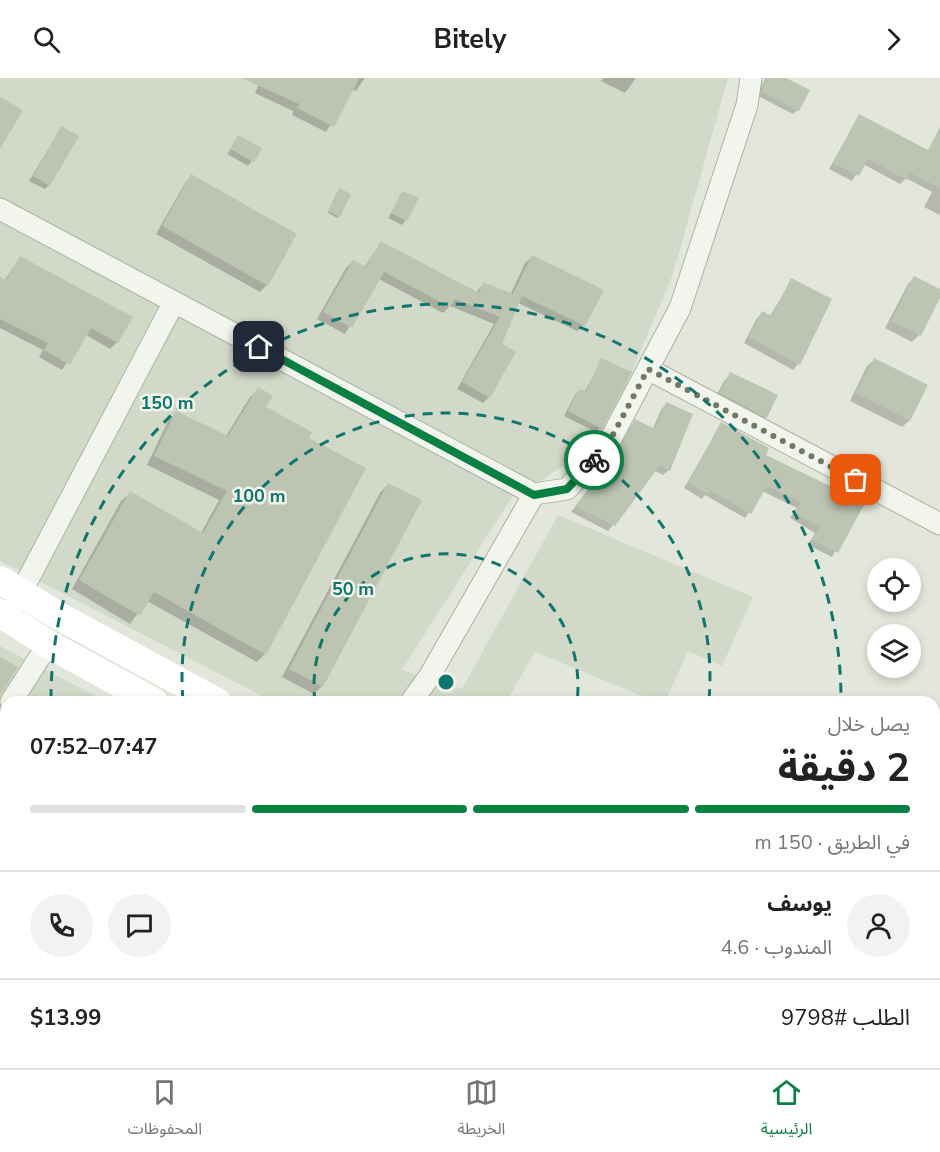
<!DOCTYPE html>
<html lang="ar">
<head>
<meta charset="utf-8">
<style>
  body { margin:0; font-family:"Nunito Sans","Noto Sans Arabic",sans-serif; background:#f2f2f2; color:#222; direction:rtl; height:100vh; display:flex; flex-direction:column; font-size:22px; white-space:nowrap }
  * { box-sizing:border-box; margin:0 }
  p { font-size:20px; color:#767676 }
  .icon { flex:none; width:33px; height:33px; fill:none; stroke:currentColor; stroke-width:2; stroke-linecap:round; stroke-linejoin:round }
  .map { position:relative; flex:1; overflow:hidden; direction:ltr }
  .side { position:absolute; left:0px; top:618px; width:940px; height:372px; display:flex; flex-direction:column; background:#fff; border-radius:18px 18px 0 0; box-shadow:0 3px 9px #0003; direction:rtl }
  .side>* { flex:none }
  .fabs { position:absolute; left:867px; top:480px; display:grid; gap:12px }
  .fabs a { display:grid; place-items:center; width:54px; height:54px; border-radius:50%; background:#fff; box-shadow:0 3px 9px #0003; font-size:30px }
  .pin { position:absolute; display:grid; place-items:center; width:51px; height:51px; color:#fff; margin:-26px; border-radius:12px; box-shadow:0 3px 9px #0006 }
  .courier { position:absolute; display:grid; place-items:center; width:60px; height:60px; margin:-30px; border:4px solid #0b8043; border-radius:50%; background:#fff; color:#222; box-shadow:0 2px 8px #0007 }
  .head em { font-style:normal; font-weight:700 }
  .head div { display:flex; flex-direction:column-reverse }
  .head { display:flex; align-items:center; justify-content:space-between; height:102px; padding:0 30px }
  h1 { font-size:39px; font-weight:700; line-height:45px }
  .bar { display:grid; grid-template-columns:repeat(4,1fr); gap:9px 6px; align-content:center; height:72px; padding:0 30px }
  .bar i { height:8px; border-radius:4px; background:#e0e0e0 }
  .bar .current { background:#0b8043 }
  .bar p { grid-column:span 4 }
  .line { display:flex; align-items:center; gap:15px; padding:0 30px; border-top:2px solid #e0e0e0 }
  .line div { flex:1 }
  .round { display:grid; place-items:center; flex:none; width:63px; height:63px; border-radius:32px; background:#f2f2f2 }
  header { display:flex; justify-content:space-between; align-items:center; height:78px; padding:0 30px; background:#fff; font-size:27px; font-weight:700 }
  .menu { display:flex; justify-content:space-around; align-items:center; height:84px; border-top:2px solid #e0e0e0; background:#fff; font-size:16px; color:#767676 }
  .menu a { display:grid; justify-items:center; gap:3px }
  .menu .current { color:#0b8043 }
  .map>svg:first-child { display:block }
  .built { fill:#d3d9c9 }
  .shadow { fill:#0003 }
  .building { fill:#bdc4b2 }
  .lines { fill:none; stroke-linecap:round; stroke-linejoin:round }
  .street-casing { stroke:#abb1a0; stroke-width:23 }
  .street { stroke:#f2f5ee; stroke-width:21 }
  .secondary { stroke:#fff; stroke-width:28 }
  .done { stroke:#717864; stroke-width:6; stroke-dasharray:0 10.8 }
  .route { stroke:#0b8043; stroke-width:8 }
  .ring { fill:none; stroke:#0f766e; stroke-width:3; stroke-dasharray:10 8 }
  .centre { fill:#0f766e; stroke:#f1f4ea; stroke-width:3 }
  .ring-label { font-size:18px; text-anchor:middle; font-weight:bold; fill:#0f766e; stroke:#f1f4ea; stroke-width:5; stroke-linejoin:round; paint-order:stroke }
</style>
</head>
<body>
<header><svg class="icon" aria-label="forward" viewBox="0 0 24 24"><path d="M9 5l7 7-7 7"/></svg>Bitely<svg class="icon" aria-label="search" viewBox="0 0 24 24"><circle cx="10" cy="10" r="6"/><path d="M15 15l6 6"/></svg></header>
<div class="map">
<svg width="940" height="990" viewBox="0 0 940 990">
  <rect width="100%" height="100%" fill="#e3e7db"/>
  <g class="built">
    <path d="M0,0H728L673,196L605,358L544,401L512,419L402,592L462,611L558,437L753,519L722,588L688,573L665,624H657L535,574L506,624H274L0,483Z"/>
    <path d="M0,568L107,624H6V790L0,787Z"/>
    <path d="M934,675L940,677V855L934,854Z"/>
    <path d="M935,934L940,936V990H485L468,984H934Z"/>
  </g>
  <g class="shadow">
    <path d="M262,0H365L356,13L352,12L326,54L292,37L293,33L255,15Z"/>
    <path d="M603,0H636L625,15L601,3Z"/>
    <path d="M765,0H782L798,32L793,36L758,18Z"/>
    <path d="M859,38L926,73L932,68L940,71V137L924,129L932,114L906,100L900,106L863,86L852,103L829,91Z"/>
    <path d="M61,50L49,107L45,111L29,103Z"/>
    <path d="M239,59L260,71L248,88L227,76Z"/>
    <path d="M192,98L267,207L260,214L156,156L185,105Z"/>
    <path d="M337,114L339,138L337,140L328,135Z"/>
    <path d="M403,114L406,142L402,147L388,140Z"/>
    <path d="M381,164L476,215L483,206L510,217L525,185L532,179L584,247L577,253L518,225L501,267L489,319L483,325L457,311L494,246L450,228L443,235L379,201L345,256L317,241L346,190L353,183L364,190Z"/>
    <path d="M20,180L131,239L117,264L110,271L86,257L62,292L39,279L43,272L0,250V200L4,203Z"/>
    <path d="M915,199L940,212V217L919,257L912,264L885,250L908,206Z"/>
    <path d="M792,202L798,286L793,292L744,265L757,240L763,234L770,238Z"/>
    <path d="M602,282L600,350L596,354L564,338L575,317L580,313L584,315Z"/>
    <path d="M874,282L926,308L909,343L902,349L850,323L867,288Z"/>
    <path d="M731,296L766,339L759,346L714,322L724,303Z"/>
    <path d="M259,311L264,329L265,576L257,584L147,523L130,546L72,511L121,423L130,415L201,455L219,422L147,387L168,343L177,334L226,358L250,319Z"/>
    <path d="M666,326L669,392L663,397L655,393L608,453L571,434L613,382L630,349L636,343L652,352L661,332Z"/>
    <path d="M721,346L764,377L863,426L832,479L808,467L815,455L790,440L797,430L762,413L745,440L705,417L702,421L684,410Z"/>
    <path d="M388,406L322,608L314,616L282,599L380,415Z"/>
    <path d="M0,755L6,758V806L0,803Z"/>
  </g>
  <g class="building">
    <path d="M241,0H359L334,49L297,30L299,26Z"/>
    <path d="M766,0H786L810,12L799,33L762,14Z"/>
    <path d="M0,19L23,32L0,71Z"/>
    <path d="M859,36L928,72L940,49V110L910,95L907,102L868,81L859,98L833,85Z"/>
    <path d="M61,48L79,58L50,108L33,98Z"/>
    <path d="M238,57L262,70L254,84L230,71Z"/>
    <path d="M191,96L297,156L268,208L162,148Z"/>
    <path d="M339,110L351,116L340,139L328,133Z"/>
    <path d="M402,113L419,120L407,143L391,135Z"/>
    <path d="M381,163L479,215L483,204L513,216L532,177L604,212L585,248L522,218L502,266L516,274L490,320L462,304L500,239L455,221L450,229L384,194L352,250L323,234L353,182L366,189Z"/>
    <path d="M20,178L133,239L118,265L91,250L70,287L44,272L48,265L0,241V199L6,202Z"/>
    <path d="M914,198L940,211V220L921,258L891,243Z"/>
    <path d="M791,200L832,221L800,287L749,259L762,233L772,238Z"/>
    <path d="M601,280L632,294L602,351L568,333L579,311L586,314Z"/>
    <path d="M874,280L928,307L910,343L856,315Z"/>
    <path d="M730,294L778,317L767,340L720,315Z"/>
    <path d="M258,309L273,318L266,329L312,354L309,360L366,390L266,577L154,514L140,538L79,502L130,413L203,455L227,413L154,378L176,333L228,358Z"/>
    <path d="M666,324L693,336L670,393L660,387L615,448L575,428L618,374L635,341L655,351Z"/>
    <path d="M721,344L769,370L766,377L865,425L838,475L812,462L819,449L794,434L801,424L767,408L751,436L711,413L708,416L688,405Z"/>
    <path d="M388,405L422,422L323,609L289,591Z"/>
    <path d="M0,579L18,589L0,618Z"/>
  </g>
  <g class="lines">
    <g class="street-casing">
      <g id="street">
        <path d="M0,131L534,416L567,411L607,368L680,230L747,27L751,0"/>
        <path d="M648,291L940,446"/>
        <path d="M15,526L174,224"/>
        <path d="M11,624L48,566"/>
        <path d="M411,624L429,599L534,416"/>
        <path d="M663,990L667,984"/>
      </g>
    </g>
    <use href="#street" class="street"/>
    <g class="secondary">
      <path d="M0,502L57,537L217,624"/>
      <path d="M0,535L48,566L154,624"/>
      <path d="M934,877L940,879"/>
      <path d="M934,906L940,908"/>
    </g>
  </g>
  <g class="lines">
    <path class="done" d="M594,382L607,368L648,291L856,402"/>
    <path class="route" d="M259,269L534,417L567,411L594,382"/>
  </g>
  <g class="ring">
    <path d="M315 624A132 132 0 1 1 577 624"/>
    <path d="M183 622A264 264 0 1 1 709 622"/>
    <path d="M552 985A395 395 0 0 1 531 990M361 990A395 395 0 0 1 340 985M51 621A395 395 0 1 1 841 621"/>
  </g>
  <circle cx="446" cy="604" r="9" class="centre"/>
  <g class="ring-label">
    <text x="167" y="331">150 m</text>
    <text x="259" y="424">100 m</text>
    <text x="353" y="517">50 m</text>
  </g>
</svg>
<div class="fabs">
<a><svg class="icon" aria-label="locate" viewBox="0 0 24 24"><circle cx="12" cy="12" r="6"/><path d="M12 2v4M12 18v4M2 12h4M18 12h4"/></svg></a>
<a><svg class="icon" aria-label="layers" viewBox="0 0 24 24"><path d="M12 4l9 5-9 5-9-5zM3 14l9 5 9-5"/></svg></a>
</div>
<div class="pin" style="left:856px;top:402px;background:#ea580c"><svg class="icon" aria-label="bag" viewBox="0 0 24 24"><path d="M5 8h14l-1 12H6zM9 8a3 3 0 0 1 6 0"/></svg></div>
<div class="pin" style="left:259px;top:269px;background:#1f2937"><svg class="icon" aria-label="home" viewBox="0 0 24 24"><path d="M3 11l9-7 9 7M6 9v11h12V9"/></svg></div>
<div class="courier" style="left:594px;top:382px"><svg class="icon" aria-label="bike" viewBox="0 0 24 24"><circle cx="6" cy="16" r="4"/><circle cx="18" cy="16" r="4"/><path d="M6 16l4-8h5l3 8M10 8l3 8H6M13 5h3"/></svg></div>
<section class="side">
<div class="head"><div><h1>2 دقيقة</h1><p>يصل خلال</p></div><em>07:47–07:52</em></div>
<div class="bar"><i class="current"></i><i class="current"></i><i class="current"></i><i></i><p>في الطريق · 150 m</p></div>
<div class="line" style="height:108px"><a class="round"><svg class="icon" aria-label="person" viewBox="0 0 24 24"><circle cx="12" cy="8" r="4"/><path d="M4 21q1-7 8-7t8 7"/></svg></a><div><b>يوسف</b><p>المندوب · 4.6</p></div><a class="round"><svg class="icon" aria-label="chat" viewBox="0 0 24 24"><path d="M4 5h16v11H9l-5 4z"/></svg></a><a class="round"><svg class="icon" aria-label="phone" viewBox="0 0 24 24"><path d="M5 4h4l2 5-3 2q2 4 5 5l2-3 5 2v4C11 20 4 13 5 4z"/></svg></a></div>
<div class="line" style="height:78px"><div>الطلب #9798</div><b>$13.99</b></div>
</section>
</div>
<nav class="menu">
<a class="current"><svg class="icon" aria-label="home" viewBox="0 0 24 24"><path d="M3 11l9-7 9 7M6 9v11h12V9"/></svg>الرئيسية</a>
<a><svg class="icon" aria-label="map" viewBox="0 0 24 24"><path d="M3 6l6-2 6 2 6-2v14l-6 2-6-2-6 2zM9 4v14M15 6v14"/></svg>الخريطة</a>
<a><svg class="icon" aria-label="saved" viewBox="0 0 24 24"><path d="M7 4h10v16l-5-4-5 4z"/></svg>المحفوظات</a>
</nav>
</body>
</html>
